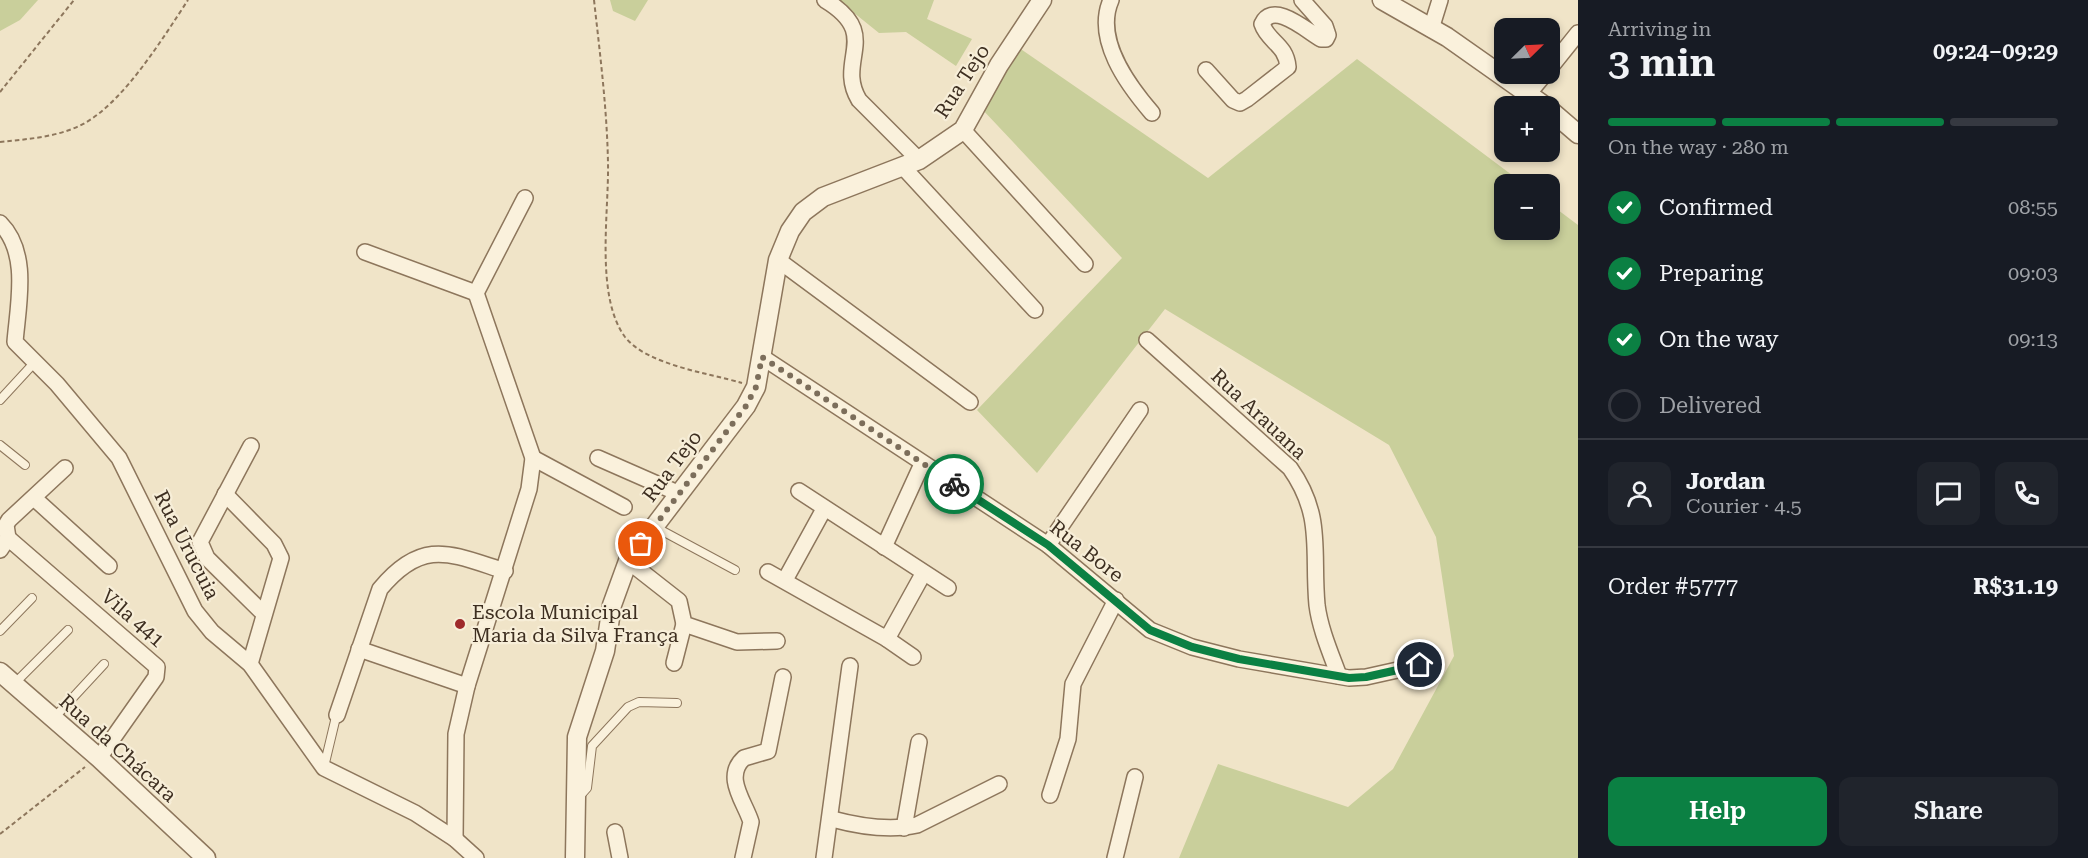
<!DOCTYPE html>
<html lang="en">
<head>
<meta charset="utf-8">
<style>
  body { margin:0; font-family:"Roboto Serif",serif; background:#20242c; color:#f1f3f6; height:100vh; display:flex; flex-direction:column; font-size:22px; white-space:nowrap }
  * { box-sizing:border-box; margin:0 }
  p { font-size:20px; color:#9ea1a6 }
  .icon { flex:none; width:33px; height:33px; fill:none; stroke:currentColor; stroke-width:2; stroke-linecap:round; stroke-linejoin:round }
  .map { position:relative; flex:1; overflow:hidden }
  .panel { display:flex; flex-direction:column; background:#171b24; width:510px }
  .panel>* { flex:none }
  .needle { width:39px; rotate:66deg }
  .fabs { position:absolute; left:1494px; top:18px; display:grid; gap:12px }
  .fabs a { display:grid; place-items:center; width:66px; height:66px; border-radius:12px; background:#171b24; box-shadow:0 3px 9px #0003; font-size:30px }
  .pin { position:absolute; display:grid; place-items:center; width:51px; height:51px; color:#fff; margin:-26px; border:3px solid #fff; border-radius:50%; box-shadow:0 2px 6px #0007 }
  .courier { position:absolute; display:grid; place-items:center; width:60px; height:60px; margin:-30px; border:4px solid #0b8043; border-radius:50%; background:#fff; color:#222; box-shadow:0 2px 8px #0007 }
  .summary em { font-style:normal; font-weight:600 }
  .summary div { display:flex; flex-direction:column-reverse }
  .summary { display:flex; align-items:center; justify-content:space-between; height:102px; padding:0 30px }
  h1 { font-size:39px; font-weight:600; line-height:45px }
  .bar { display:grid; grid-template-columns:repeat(4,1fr); gap:9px 6px; align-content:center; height:72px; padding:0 30px }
  .bar i { height:8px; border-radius:4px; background:#363941 }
  .bar .current { background:#0b8043 }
  .bar p { grid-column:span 4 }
  .line { display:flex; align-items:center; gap:15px; padding:0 30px; border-top:2px solid #363941 }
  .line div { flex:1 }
  .round { display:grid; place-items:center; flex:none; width:63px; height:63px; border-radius:12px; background:#20242c }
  ol { padding:0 30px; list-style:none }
  li { display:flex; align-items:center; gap:18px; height:66px }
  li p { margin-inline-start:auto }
  li .icon { padding:6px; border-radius:50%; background:#0b8043; color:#fff; stroke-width:4 }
  li:last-child { color:#9ea1a6 }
  li i { width:33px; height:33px; border:3px solid #363941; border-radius:50% }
  .action { display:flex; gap:12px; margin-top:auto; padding:12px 30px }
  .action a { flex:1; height:69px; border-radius:12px; background:#0b8043; color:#fff; font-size:24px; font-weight:600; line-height:69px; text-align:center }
  .action a+a { background:#20242c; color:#f1f3f6 }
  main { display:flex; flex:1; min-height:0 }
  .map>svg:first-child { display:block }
  .green { fill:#c9cf9b }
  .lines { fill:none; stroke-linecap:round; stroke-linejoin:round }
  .service-casing { stroke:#8d765c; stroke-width:10 }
  .minor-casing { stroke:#8d765c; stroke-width:18 }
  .tertiary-casing { stroke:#8d765c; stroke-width:21 }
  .path { stroke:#8d765c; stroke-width:2; stroke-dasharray:4.5 3; stroke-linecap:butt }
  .service { stroke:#faf1dc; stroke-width:8 }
  .minor { stroke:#faf1dc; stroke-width:15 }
  .tertiary { stroke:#faf1dc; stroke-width:18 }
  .done { stroke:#7c6e5b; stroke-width:6; stroke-dasharray:0 10.8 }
  .route { stroke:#0b8043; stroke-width:8 }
  .poi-dot { fill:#9e2a2b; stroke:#f7eed8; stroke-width:2 }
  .labels { text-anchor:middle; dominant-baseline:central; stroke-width:4.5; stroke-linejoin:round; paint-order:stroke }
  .street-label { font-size:20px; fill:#3d2e20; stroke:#f7eed8 }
  .poi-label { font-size:20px; fill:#3d2e20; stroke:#f7eed8; text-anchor:start }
</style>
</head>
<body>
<main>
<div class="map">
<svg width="1578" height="858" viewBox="0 0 1578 858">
  <rect width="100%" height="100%" fill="#f0e4c8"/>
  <g class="green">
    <path d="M0,0H38L20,20L0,31Z"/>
    <path d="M610,0H648L635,21L613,11Z"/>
    <path d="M838,0H934L927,19L972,39L956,66L906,32L879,33Z"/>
    <path d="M1015,45L1208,178L1357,59L1524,184H1504V230H1550V204L1578,225V858H1179L1218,764L1348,807L1393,769L1454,656L1436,537L1389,445L1165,309L1037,473L977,410L1122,258L981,108Z"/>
  </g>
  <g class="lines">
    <g class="service-casing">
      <g id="service">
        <path d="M0,400L35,362"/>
        <path d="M0,445L25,465"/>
        <path d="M655,527L735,570"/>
        <path d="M0,631L32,598"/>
        <path d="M14,684L68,630"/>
        <path d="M54,718L104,664"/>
        <path d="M324,767L335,721"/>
        <path d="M579,797L587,788L592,746L628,707L639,702L677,703"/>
      </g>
    </g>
    <g class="minor-casing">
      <g id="minor">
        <path d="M825,0C883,35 835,60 859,100L919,160"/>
        <path d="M1111,0C1094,39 1127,84 1152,113"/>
        <path d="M1431,29L1440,0"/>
        <path d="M1550,68L1578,33"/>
        <path d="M1206,70L1233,100L1240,103L1247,99L1288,67C1286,44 1268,42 1262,24C1273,0 1307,31 1321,39H1326L1328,35L1325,26L1302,0"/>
        <path d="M1529,93L1545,74"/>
        <path d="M963,130L1085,264"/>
        <path d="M903,167L1035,310"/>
        <path d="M0,223C30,253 18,304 15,342L57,384L119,458L195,611L212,632L250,664L324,768L415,813L455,839L476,858"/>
        <path d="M365,252L476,293"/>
        <path d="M778,260L970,402"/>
        <path d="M476,293L525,198"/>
        <path d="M1147,340L1290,468C1324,516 1312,551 1317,605C1320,629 1331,654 1339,676"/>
        <path d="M762,357L1048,545L1150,630L1192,647L1239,659L1349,678L1366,677L1420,665"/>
        <path d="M251,446L200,542L207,558L264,614"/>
        <path d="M533,458L624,507"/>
        <path d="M598,458L680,494"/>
        <path d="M799,491L948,588"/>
        <path d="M225,494L274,544L281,558L250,664"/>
        <path d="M34,498L109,566"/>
        <path d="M8,538L6,525L9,520L65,468"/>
        <path d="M1048,545L1140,410"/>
        <path d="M884,547L922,464"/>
        <path d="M0,550L8,538L157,667L156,677L99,758"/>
        <path d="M628,561L679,601L684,624L737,642L777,641"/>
        <path d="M768,572L887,639L923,574"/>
        <path d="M785,580L824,509"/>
        <path d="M887,639L913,657"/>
        <path d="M359,649L467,686"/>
        <path d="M674,663L684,624"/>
        <path d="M337,715L380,589C423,537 451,554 505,571"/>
        <path d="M1050,795L1068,739L1073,684L1116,600"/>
        <path d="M832,819C858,826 891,831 917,825L999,784"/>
        <path d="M904,828L919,742"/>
        <path d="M615,832L620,858"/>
        <path d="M455,839L456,734L467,686L529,489L533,458L476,293"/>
        <path d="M743,858L751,822C745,802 723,777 744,758L768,751L783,677"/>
        <path d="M824,858L850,666"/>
        <path d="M1115,858L1135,777"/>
      </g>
    </g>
    <g class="tertiary-casing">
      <g id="tertiary">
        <path d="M1382,0L1447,37L1545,106"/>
        <path d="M1550,110L1578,134"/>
        <path d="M0,672L99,758L206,858"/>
        <path d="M575,858L577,737L605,651L612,605L628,561L746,406L756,387L778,260L790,231L803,212L823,197L919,160L963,130L999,65L1042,0"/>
      </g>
    </g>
    <g class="path">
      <path d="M594,0C600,54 607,109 608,163C609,213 595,296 625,337C647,365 708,373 742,383"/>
      <path d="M0,92L74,0"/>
      <path d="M0,142C28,139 60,137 85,123C125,100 163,38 188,0"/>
      <path d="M0,834L85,767"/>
    </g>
    <use href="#service" class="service"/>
    <use href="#minor" class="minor"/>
    <use href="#tertiary" class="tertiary"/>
  </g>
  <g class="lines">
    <path class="done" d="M641,544L746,406L756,387L762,357L954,484"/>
    <path class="route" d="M954,484L1048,545L1150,630L1192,647L1239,659L1349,678L1366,677L1420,665"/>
  </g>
  <circle class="poi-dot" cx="460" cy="624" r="6"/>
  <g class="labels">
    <g class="street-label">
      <text transform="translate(962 81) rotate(-57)">Rua Tejo</text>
      <text transform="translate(1259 414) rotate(43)">Rua Arauana</text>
      <text transform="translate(672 466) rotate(-53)">Rua Tejo</text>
      <text transform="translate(187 545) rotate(63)">Rua Urucuia</text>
      <text transform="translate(1087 551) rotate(38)">Rua Bore</text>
      <text transform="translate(133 618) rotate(41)">Vila 441</text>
      <text transform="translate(118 748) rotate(42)">Rua da Chácara</text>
    </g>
    <g class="poi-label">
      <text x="472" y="612">Escola Municipal<tspan x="472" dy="23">Maria da Silva França</tspan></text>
    </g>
  </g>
</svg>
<div class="fabs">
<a><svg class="needle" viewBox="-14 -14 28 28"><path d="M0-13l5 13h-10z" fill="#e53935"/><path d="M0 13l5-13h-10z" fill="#9ea1a6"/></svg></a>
<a>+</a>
<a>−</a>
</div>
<div class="pin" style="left:641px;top:544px;background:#ea580c"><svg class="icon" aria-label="bag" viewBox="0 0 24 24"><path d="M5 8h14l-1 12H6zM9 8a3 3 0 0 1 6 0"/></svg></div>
<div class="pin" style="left:1420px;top:665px;background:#1f2937"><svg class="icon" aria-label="home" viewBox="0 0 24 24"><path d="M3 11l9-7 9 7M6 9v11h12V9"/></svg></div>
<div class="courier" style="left:954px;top:484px"><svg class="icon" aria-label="bike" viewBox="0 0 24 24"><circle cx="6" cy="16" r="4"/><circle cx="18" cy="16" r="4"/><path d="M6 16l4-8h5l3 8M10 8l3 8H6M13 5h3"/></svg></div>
</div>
<section class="panel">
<div class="summary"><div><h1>3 min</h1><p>Arriving in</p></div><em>09:24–09:29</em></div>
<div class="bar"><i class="current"></i><i class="current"></i><i class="current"></i><i></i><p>On the way · 280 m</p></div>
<ol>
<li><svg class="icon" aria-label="check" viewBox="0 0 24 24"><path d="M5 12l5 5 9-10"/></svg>Confirmed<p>08:55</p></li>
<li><svg class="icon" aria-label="check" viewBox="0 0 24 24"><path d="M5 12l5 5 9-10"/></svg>Preparing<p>09:03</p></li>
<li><svg class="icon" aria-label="check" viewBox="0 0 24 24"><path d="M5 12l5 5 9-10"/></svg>On the way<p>09:13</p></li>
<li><i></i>Delivered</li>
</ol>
<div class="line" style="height:108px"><a class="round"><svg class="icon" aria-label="person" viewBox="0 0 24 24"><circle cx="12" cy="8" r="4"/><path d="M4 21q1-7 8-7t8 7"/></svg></a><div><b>Jordan</b><p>Courier · 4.5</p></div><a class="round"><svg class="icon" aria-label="chat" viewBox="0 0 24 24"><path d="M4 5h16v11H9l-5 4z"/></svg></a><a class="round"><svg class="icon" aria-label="phone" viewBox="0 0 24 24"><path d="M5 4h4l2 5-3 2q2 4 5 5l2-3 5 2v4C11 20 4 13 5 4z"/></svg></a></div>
<div class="line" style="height:78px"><div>Order #5777</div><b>R$31.19</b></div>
<div class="action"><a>Help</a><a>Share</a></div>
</section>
</main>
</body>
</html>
